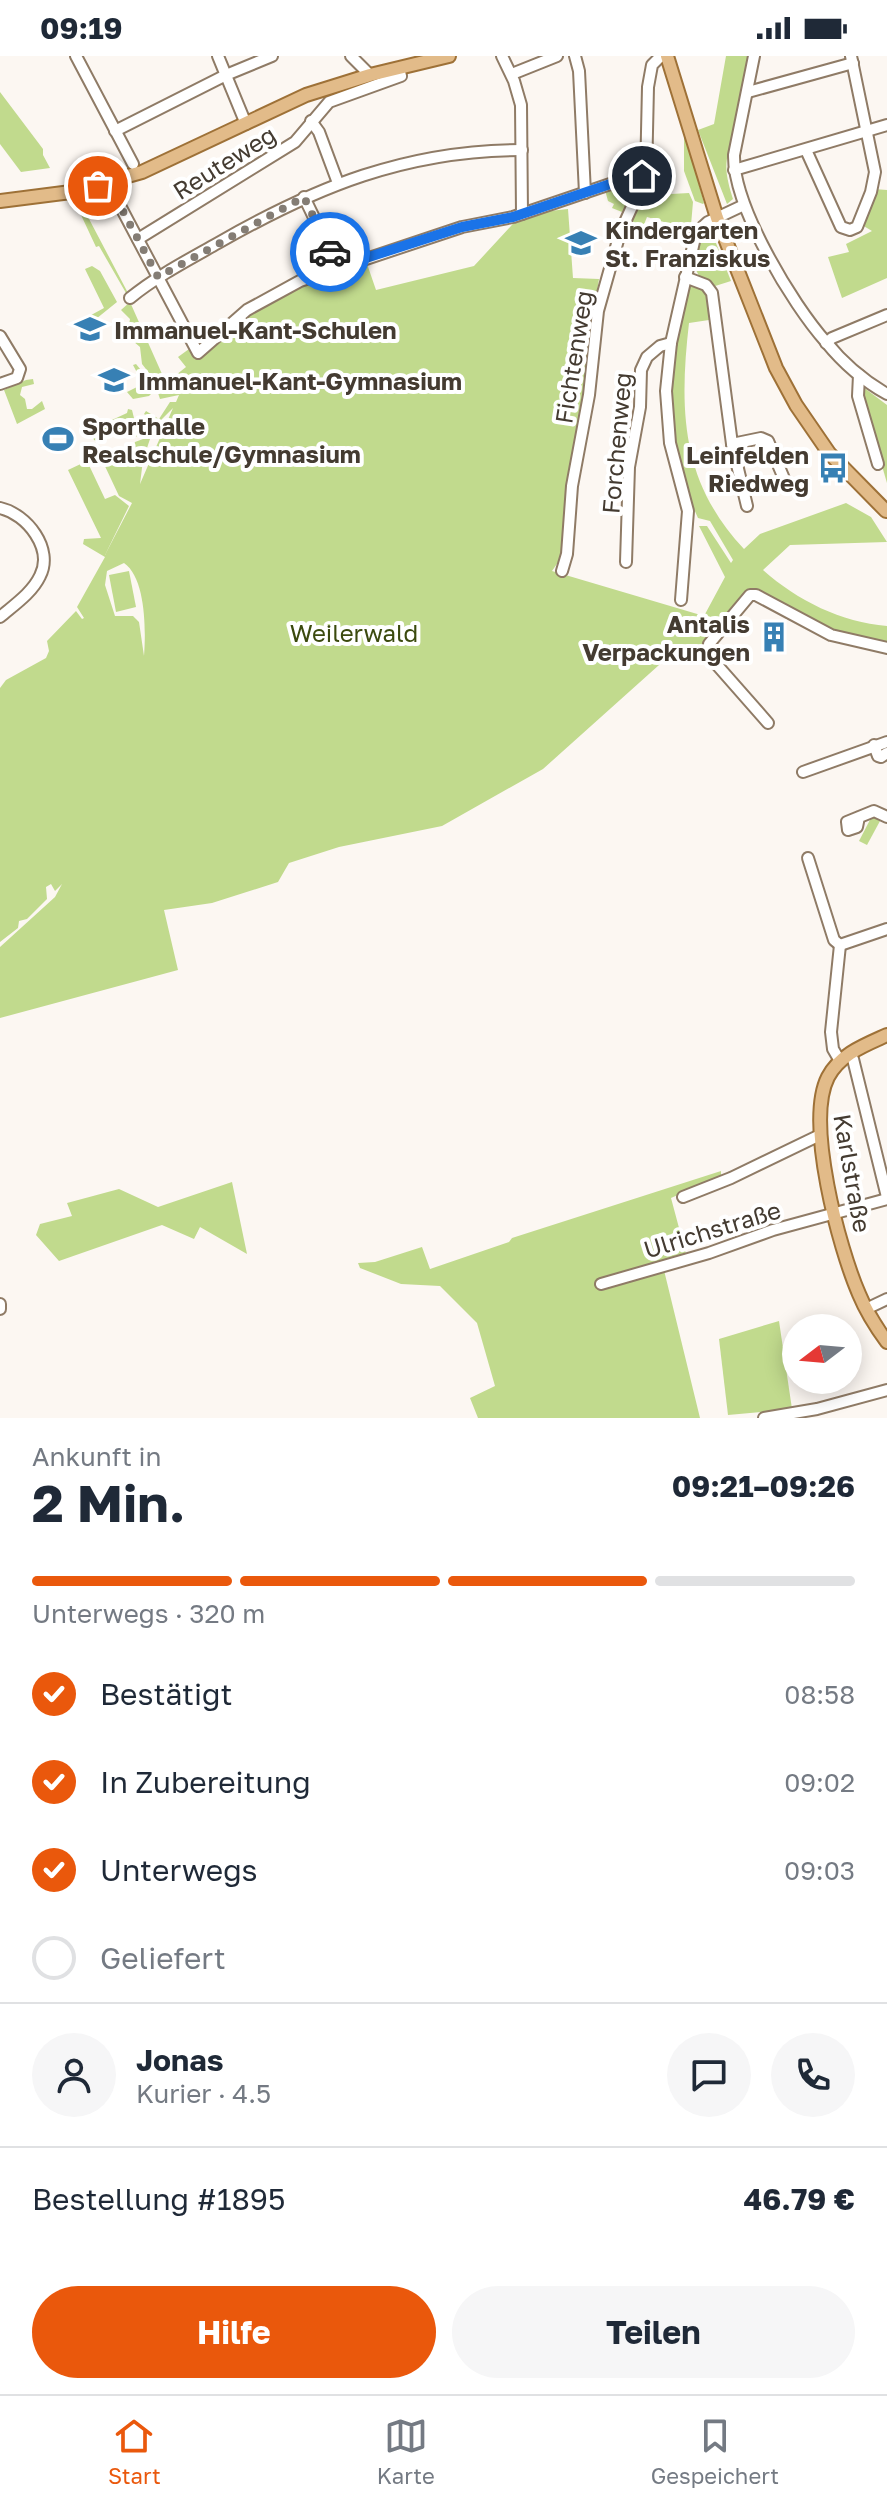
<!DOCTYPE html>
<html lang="de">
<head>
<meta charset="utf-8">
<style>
  body { margin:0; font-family:"Golos Text",sans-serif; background:#f6f6f7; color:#1f2937; height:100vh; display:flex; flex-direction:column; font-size:30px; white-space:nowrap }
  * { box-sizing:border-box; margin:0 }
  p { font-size:26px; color:#747a83 }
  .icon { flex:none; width:44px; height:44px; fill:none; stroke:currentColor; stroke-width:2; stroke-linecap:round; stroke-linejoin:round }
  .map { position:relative; height:1362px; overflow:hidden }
  .drawer { display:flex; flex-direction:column; background:#fff; flex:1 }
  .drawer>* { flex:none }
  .needle { width:52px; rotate:254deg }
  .fabs { position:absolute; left:782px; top:1258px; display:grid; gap:16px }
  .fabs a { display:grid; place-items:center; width:80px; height:80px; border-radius:50%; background:#fff; box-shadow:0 4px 20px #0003; font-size:40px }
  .pin { position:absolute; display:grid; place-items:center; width:68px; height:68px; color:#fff; margin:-34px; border:4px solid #fff; border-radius:50%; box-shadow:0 2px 8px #0007 }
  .courier { position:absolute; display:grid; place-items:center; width:80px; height:80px; margin:-40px; border:6px solid #1a73e8; border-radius:50%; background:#fff; color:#222; box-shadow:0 2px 10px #0007 }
  .head em { font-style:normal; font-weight:700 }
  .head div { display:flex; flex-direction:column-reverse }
  .head { display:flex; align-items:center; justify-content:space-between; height:136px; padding:0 32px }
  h1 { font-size:52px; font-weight:700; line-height:60px }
  .bar { display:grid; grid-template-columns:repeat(4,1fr); gap:12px 8px; align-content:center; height:96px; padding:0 32px }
  .bar i { height:10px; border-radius:6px; background:#e0e1e3 }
  .bar .active { background:#ea580c }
  .bar p { grid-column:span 4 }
  .line { display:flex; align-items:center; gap:20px; padding:0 32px; border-top:2px solid #e0e1e3 }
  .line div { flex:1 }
  .round { display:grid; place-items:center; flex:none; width:84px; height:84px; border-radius:42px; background:#f6f6f7 }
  ol { padding:0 32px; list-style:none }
  li { display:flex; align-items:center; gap:24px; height:88px }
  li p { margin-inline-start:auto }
  li .icon { padding:8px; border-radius:50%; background:#ea580c; color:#fff; stroke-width:4 }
  li:last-child { color:#747a83 }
  li i { width:44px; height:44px; border:4px solid #e0e1e3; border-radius:50% }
  .cta { display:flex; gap:16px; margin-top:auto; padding:16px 32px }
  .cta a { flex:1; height:92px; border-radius:48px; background:#ea580c; color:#fff; font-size:32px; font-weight:700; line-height:92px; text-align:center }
  .cta a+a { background:#f6f6f7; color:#1f2937 }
  .status { display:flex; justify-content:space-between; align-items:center; height:56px; padding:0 40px; background:#fff; direction:ltr }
  .status svg { height:22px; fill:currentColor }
  .tab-bar { display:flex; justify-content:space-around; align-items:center; height:112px; border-top:2px solid #e0e1e3; background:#fff; font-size:22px; color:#747a83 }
  .tab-bar a { display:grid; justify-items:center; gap:4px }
  .tab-bar .active { color:#ea580c }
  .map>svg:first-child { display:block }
  .green { fill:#c1da8d; fill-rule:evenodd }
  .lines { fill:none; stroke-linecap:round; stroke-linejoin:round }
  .minor-casing { stroke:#8f7b66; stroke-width:14 }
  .major-casing { stroke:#9e7137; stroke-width:16 }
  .minor { stroke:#fff; stroke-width:10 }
  .major { stroke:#e2bb89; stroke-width:12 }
  .done { stroke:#847d75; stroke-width:8; stroke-dasharray:0 14.4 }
  .route { stroke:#1a73e8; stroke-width:10 }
  .labels { text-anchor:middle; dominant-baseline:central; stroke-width:8; stroke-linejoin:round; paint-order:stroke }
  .street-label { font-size:24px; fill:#443b31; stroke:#fff }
  .poi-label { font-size:24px; font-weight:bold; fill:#443b31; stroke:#fff; text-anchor:start }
  .park-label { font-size:24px; fill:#3b4a0e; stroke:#fff }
</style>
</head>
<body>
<div class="status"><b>09:19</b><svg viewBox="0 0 49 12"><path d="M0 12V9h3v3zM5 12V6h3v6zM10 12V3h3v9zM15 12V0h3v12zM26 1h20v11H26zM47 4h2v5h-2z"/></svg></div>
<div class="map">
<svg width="887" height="1362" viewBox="0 0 887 1362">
  <rect width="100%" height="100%" fill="#fcf7f2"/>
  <g class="green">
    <path d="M726,0H748L731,92C722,107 728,127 733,143L727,148L698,74L714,68Z"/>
    <path d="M0,36L43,93V99L50,112L21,116L0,88Z"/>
    <path d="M684,74L704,147L703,148L695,145L684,115Z"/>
    <path d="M650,122L653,139L689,137L693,146L691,169L684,172L647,161L643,171L626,167Z"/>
    <path d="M632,125H635L636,130L622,156L612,152L614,148L608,145L605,134Z"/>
    <path d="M874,133L887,134V222L842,242L828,201L849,196L846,188L872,175L862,169Z"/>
    <path d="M78,142L128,237H126L99,190L96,191L74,144Z"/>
    <path d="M568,153L573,222L599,223L590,279L585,343L561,502L552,515L704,560L725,521L699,470H707L731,507L733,504L710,465L698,462C657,371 668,323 687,229L706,235L709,264L689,267C679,354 681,426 744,493L760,478L846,447L871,461L887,486L790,489L763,514C798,545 841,566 887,570V592L842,582L746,535L700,594L678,592L543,713L442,770L339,791L289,807L278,826L212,847L164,854L178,914L0,962V891L55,841L62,828L55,835L51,828L46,831L47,843L27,863L19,865L18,872L0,886V632L6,624L46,602L49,595L47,585L76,555L82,563L84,562L77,551L105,501L83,488L84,483L101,482L68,414L87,405L105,443L115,439L129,450L105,499L132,447L119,440L103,406L121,411L130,404L135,386L151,380L143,404L140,428L173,352L158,367L153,364L149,370L153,374L146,375V368L151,363L144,358L146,355L159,363L170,346H176L179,339L160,343L153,322L142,308L140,291L127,280L130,263L121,254L130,246L166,327L186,311L178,301L189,293L195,303L198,297L258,246L365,202L376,234L474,210L522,158ZM124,507C146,522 146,575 144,600L139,566L133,560H115L105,529L107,515Z"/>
    <path d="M707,174L714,182L731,225L712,231L700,222L694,210L700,182Z"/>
    <path d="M92,210L100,215L117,246L86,271L82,264L104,252L85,213Z"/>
    <path d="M136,308L149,324L153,336L149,340L133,343L127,336L143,328L133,309Z"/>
    <path d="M33,323L34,328L22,331L20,339L25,343L27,353H32L42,345L45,353L17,368L4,334L26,324Z"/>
    <path d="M863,331L887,349V427L867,359Z"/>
    <path d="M128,353L132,354L135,366L140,369L142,376L139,380L133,381L115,371L110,372V376L99,386L94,384L92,378L103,373L101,369L127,357Z"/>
    <path d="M129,515L136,551L116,556L109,519Z"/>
    <path d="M872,760L880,765L867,789L859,785Z"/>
    <path d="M721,1115V1120L671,1142L686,1198L662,1206L700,1362H478L470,1342L495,1330L477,1267L440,1230L401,1228L360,1212L358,1207L375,1206L422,1191L430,1213L509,1186L512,1182Z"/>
    <path d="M232,1126L247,1198L200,1171L194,1183L162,1169L59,1205L36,1179L40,1168L72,1160L67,1147L119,1133L158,1151Z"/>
    <path d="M779,1265L792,1353L728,1359L719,1283Z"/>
  </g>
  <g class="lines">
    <g class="minor-casing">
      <g id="minor">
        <path d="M76,0L133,108"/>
        <path d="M218,0L246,68"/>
        <path d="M351,0L370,19"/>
        <path d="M502,0L514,25L521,49L522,158"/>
        <path d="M575,0L579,15L585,137"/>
        <path d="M754,0L734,99C733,150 792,248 826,286C843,307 864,325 887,338"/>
        <path d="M512,18L557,0"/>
        <path d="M748,36L853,7"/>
        <path d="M311,65L319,76L338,127"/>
        <path d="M115,75L226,19L272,0"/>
        <path d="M806,94L841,171L850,174L857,171L871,136L875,116L851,0"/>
        <path d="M734,114L887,69"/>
        <path d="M108,127L198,297L247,254L300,225L462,171L513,161L628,122L646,120"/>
        <path d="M304,141L338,211"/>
        <path d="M138,183L295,86L329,46L401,20L399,12"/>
        <path d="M685,221L706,229L712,237L732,388L747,450"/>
        <path d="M130,242C157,220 188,204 218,187C316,131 406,94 522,94"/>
        <path d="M0,280L20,313L17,322L0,328"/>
        <path d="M826,287L832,282L887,259"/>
        <path d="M859,319L858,340L878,408"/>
        <path d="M732,388L761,382L768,385L788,432"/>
        <path d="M0,452C27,458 54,493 40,520C32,537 14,549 0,561"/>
        <path d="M626,506L629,411L640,351L641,314L647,301L660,290L671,287"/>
        <path d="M562,515L567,498L572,430L589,339L598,255L620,177L646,120L648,31L652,9L661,0"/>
        <path d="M681,544L688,455L670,387L666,335L671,287L696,177L708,166L744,149"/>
        <path d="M768,667L710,601L709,588L750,539H756L831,579L887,592"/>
        <path d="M874,689L878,700L881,701L887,697"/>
        <path d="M803,716L887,686"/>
        <path d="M859,761L857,771L848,774L847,766L874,755L887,761"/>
        <path d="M808,802L834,884L840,889"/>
        <path d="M840,889L831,976L833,993L840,1005"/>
        <path d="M840,889L887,873"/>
        <path d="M853,1003L887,1141"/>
        <path d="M683,1141L731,1122L820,1079"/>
        <path d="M601,1228L709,1197L773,1174L887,1143"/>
        <path d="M0,1248V1253"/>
        <path d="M866,1253L887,1243"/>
        <path d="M764,1362L817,1353L887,1334"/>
      </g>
    </g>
    <g class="major-casing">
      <g id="major">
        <path d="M667,0L717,162L776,312L796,349L829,397L886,455"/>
        <path d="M0,145L71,136L142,116L306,39L370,19L449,0"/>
        <path d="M887,979C865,989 840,998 828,1021C805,1066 839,1192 859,1238C866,1255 876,1271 887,1286"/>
      </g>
    </g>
    <use href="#minor" class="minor"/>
    <use href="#major" class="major"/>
  </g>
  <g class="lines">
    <path class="done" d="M98,130L108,127L158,221L304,141L330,196"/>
    <path class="route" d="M330,196L338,211L462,171L513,161L628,122L642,120"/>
  </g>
  <defs>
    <g id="school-bare" transform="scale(2.4)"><path d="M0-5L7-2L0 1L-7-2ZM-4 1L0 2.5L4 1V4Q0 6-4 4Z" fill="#3780b4" stroke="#fff" stroke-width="2.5" paint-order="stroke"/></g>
    <g id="stadium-bare" transform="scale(2.4)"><path d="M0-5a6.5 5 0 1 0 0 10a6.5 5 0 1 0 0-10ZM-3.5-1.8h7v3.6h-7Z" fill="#3780b4" stroke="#fff" stroke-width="2.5" paint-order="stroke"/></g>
    <g id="bus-bare" transform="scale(2.4)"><path d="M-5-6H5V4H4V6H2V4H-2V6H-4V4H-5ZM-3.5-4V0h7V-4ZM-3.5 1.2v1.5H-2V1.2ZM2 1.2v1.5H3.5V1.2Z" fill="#3780b4" stroke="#fff" stroke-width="2.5" paint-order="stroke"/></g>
    <g id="building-bare" transform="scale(2.4)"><path d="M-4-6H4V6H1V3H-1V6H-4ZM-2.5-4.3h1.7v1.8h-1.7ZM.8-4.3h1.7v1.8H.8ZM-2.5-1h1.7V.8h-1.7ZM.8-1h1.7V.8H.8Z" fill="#3780b4" stroke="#fff" stroke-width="2.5" paint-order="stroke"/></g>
  </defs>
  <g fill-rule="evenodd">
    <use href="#school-bare" x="581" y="187"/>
    <use href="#school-bare" x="90" y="273"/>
    <use href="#school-bare" x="114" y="324"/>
    <use href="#stadium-bare" x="58" y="383"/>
    <use href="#bus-bare" x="833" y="412"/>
    <use href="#building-bare" x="774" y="581"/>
  </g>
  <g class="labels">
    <g class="street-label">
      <text transform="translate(224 106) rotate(-32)">Reuteweg</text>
      <text transform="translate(573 301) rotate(-81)">Fichtenweg</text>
      <text transform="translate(616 387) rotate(-85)">Forchenweg</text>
      <text transform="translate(853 1117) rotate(80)">Karlstraße</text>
      <text transform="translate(712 1173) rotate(-17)">Ulrichstraße</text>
    </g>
    <g class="poi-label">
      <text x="605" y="173">Kindergarten<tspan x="605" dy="28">St. Franziskus</tspan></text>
      <text x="114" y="273">Immanuel-Kant-Schulen</text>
      <text x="138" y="324">Immanuel-Kant-Gymnasium</text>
      <text x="82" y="369">Sporthalle<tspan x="82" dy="28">Realschule/Gymnasium</tspan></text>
      <text x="809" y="398" text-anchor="end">Leinfelden<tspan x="809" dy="28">Riedweg</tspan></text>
      <text x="750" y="567" text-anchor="end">Antalis<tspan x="750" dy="28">Verpackungen</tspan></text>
    </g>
    <g class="park-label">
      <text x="354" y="576">Weilerwald</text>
    </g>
  </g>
</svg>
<div class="fabs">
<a><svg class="needle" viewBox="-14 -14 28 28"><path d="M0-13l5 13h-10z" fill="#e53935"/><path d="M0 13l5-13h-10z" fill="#747a83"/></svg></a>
</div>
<div class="pin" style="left:98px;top:130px;background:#ea580c"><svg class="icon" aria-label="bag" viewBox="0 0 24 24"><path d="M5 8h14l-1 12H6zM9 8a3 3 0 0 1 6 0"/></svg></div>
<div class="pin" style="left:642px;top:120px;background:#1f2937"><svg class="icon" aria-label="home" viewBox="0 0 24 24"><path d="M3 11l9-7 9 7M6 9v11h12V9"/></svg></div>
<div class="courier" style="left:330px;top:196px"><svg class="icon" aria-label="car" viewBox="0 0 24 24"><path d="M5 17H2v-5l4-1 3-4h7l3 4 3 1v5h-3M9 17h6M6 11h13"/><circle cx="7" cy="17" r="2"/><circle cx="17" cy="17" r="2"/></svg></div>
</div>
<section class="drawer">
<div class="head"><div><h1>2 Min.</h1><p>Ankunft in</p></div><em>09:21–09:26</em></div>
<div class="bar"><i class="active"></i><i class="active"></i><i class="active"></i><i></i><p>Unterwegs · 320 m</p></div>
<ol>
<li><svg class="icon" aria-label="check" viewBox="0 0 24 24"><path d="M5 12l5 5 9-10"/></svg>Bestätigt<p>08:58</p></li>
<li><svg class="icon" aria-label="check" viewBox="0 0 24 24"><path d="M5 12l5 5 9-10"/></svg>In Zubereitung<p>09:02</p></li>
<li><svg class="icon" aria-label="check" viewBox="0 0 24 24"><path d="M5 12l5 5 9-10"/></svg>Unterwegs<p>09:03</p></li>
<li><i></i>Geliefert</li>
</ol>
<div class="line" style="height:144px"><a class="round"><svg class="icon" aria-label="person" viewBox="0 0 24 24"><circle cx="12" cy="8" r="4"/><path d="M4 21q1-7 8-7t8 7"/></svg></a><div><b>Jonas</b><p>Kurier · 4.5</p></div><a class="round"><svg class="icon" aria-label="chat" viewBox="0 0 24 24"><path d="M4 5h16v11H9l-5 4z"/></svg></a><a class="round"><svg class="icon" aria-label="phone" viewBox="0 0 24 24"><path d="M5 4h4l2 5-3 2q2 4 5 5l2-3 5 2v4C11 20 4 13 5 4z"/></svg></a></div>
<div class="line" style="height:104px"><div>Bestellung #1895</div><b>46.79 €</b></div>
<div class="cta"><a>Hilfe</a><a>Teilen</a></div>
</section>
<nav class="tab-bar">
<a class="active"><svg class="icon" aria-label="home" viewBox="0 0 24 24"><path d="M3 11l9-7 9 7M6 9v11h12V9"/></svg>Start</a>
<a><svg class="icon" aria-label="map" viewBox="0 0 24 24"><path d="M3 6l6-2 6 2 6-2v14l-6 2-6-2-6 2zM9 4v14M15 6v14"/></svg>Karte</a>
<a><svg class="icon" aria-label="saved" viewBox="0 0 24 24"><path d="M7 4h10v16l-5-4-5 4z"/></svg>Gespeichert</a>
</nav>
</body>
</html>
